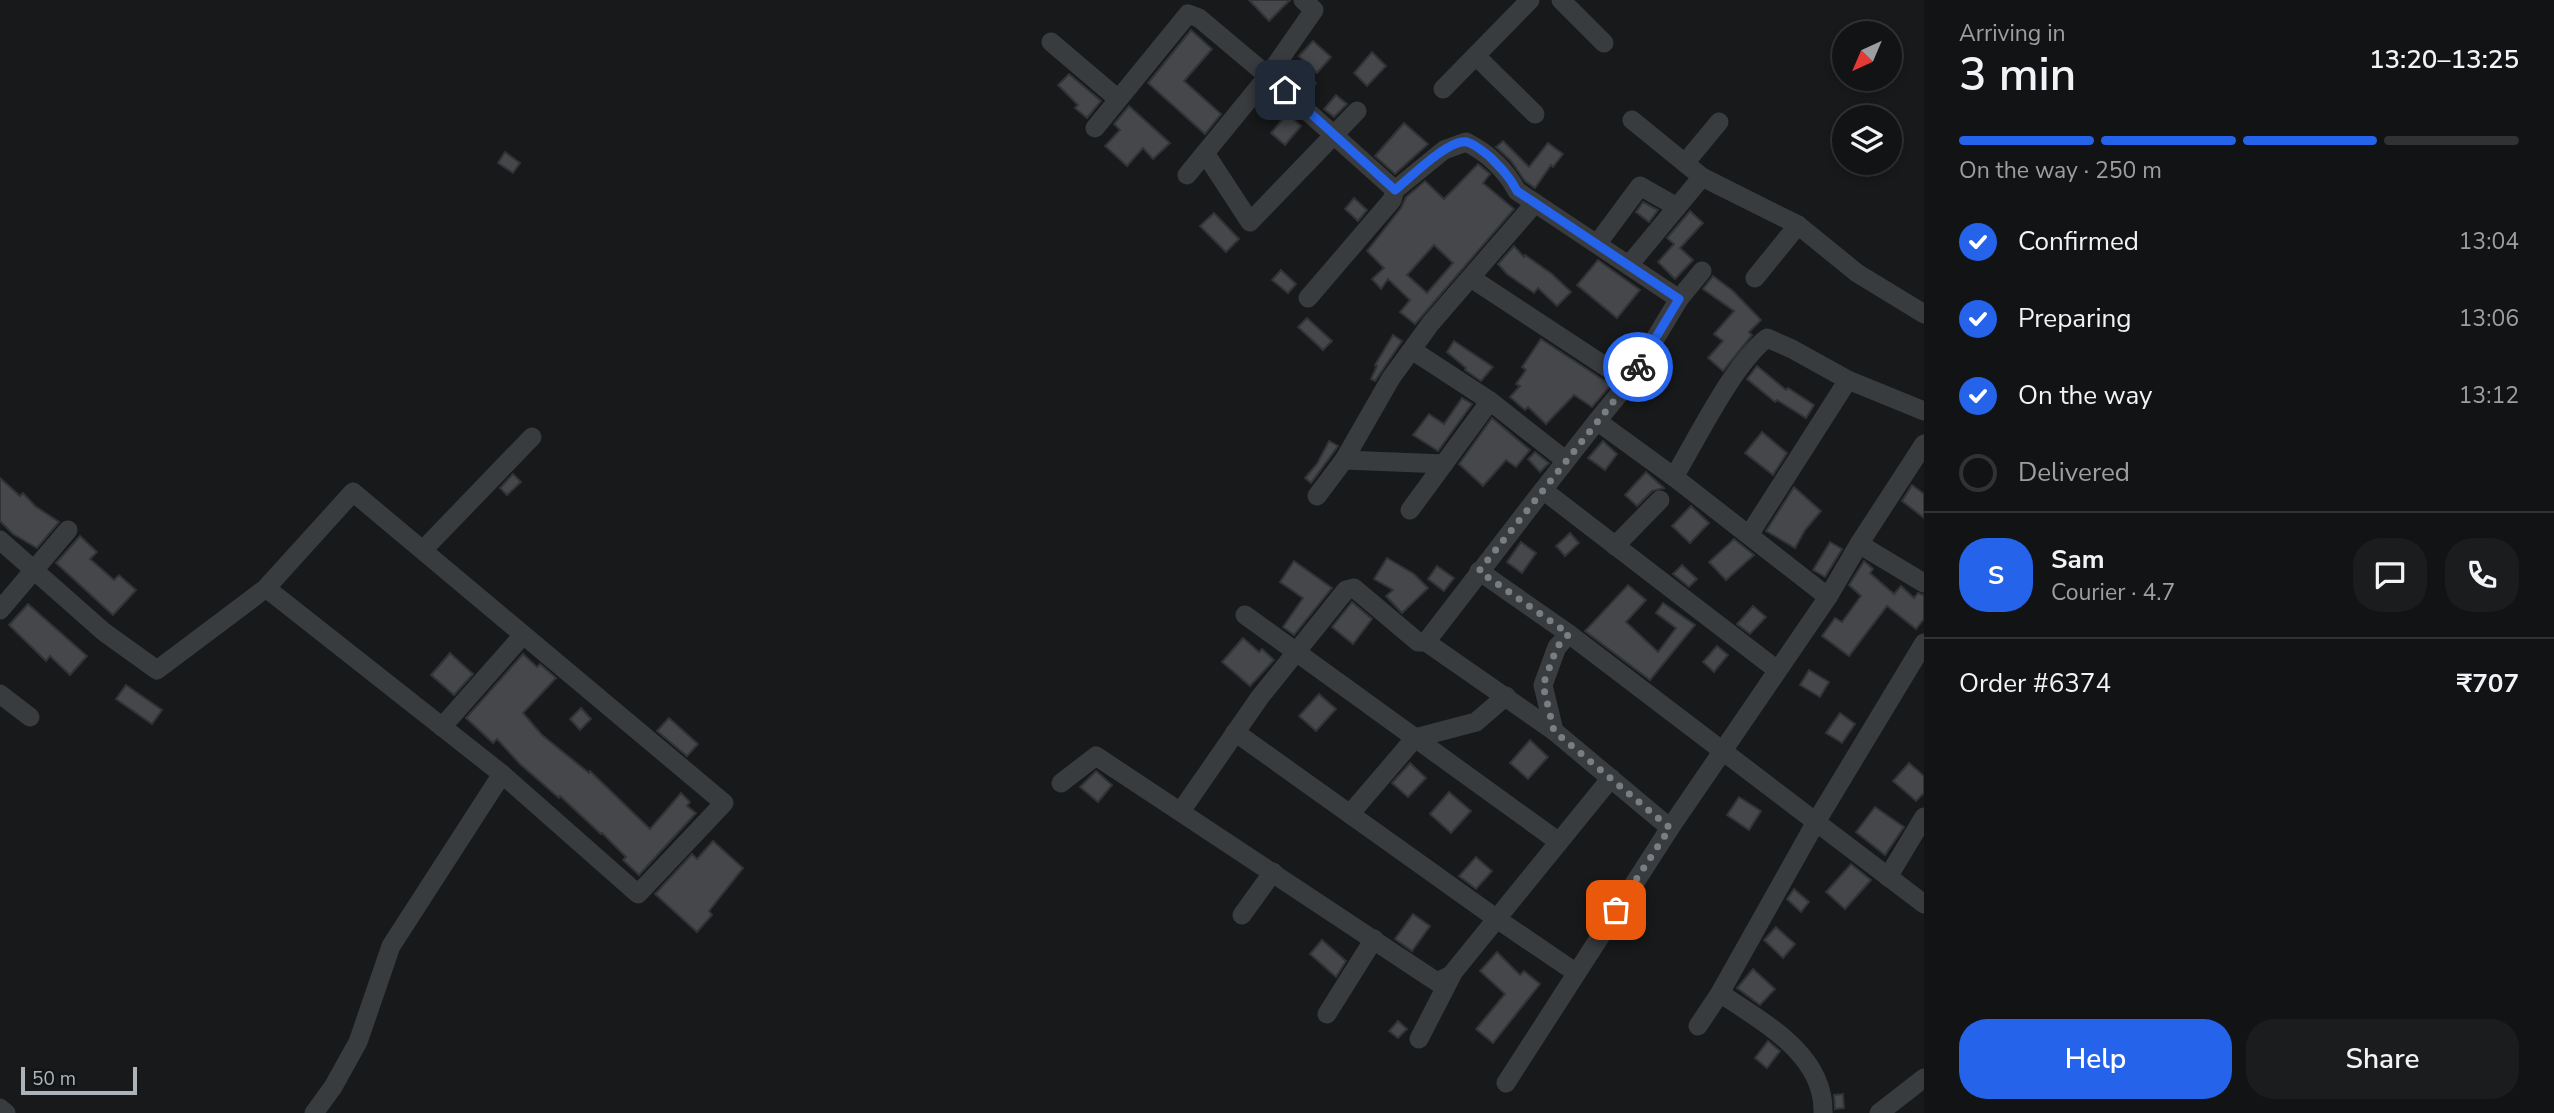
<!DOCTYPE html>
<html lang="en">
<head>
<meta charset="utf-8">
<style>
  body { margin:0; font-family:"Nunito Sans",sans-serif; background:#1b1c1d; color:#f1f3f6; height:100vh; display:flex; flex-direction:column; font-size:26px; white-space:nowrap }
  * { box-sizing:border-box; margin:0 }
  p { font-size:23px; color:#9c9ea0 }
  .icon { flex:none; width:38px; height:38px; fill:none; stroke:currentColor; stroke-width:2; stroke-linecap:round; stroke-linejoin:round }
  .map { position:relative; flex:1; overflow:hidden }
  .sheet { display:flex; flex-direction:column; background:#121314; width:630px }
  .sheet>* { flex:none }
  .needle { width:46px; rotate:224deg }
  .controls { position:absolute; left:1832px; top:21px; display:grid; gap:14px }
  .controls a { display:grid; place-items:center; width:70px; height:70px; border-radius:50%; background:#121314; box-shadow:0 4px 10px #0003,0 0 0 2px #313234; font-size:35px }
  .scale { position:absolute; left:21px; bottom:18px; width:116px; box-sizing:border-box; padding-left:7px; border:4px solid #abb4ba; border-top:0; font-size:19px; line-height:24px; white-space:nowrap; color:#abb4ba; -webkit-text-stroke:5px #131415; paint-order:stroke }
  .pin { position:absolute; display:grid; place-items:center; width:60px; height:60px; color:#fff; margin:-30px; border-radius:14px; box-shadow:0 4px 10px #0006 }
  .courier { position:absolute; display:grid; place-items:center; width:70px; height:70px; margin:-35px; border:5px solid #2563eb; border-radius:50%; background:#fff; color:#222; box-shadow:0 2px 9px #0007 }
  .headline em { font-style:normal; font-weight:600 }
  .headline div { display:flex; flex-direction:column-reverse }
  .headline { display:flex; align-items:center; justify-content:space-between; height:119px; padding:0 35px }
  h1 { font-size:46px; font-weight:600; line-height:52px }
  .bar { display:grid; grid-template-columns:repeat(4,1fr); gap:10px 7px; align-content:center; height:84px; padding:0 35px }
  .bar i { height:9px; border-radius:5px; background:#313234 }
  .bar .selected { background:#2563eb }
  .bar p { grid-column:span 4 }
  .line { display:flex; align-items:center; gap:18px; padding:0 35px; border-top:2px solid #313234 }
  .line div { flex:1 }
  .round { display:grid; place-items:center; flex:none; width:74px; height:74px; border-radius:28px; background:#1b1c1d }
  ol { padding:0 35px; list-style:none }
  li { display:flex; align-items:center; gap:21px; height:77px }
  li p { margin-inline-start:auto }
  li .icon { padding:7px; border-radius:50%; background:#2563eb; color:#fff; stroke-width:4 }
  li:last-child { color:#9c9ea0 }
  li i { width:38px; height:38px; border:4px solid #313234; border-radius:50% }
  .cta { display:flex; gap:14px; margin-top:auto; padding:14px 35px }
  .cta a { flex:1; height:80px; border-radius:28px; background:#2563eb; color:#fff; font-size:28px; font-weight:600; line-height:80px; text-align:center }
  .cta a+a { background:#1b1c1d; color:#f1f3f6 }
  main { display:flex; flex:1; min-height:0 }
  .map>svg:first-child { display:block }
  .building { fill:#45474a; stroke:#323336; stroke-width:2; fill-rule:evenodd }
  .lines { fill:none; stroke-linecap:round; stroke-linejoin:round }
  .minor { stroke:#393c3f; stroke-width:19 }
  .done { stroke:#787e82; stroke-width:7; stroke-dasharray:0 12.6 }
  .route { stroke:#2563eb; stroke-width:9 }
</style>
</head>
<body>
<main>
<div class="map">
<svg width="1924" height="1113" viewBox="0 0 1924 1113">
  <rect width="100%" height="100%" fill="#18191a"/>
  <g class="building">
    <path d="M1249,0H1290L1269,21Z"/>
    <path d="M1191,30L1212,49L1184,81L1221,114L1205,134L1148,83Z"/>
    <path d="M1313,41L1331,57L1317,73L1299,56Z"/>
    <path d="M1372,52L1386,66L1367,86L1354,73Z"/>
    <path d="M1303,71L1316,83L1306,94L1293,82Z"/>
    <path d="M1069,74L1101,101L1087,118L1075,108L1078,105L1058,85Z"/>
    <path d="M1336,95L1347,104L1334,117L1324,109Z"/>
    <path d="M1129,106L1170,143L1153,159L1143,148L1127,166L1105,146L1120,130L1114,124Z"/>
    <path d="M1287,114L1301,126L1285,145L1271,133Z"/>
    <path d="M1404,123L1428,144L1395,174L1375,156Z"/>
    <path d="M1503,141L1529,167L1548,143L1563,154L1553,167L1551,165L1535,188L1525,181L1511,161L1496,147Z"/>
    <path d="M505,152L520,163L513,173L498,163Z"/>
    <path d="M1478,164L1490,174L1483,183L1514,209L1415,324L1400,312L1410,300L1388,279L1381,289L1372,279L1384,268L1367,251L1401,208L1406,197L1425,181L1444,199ZM1434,245L1453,263L1427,293L1407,275Z"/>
    <path d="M1354,198L1367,210L1358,221L1345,209Z"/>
    <path d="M1643,202L1658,210L1649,222L1636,212Z"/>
    <path d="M1690,211L1703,223L1680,248L1693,260L1675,279L1658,262L1674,244L1667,238Z"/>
    <path d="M1214,213L1239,239L1226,252L1200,226Z"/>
    <path d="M1514,246L1524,257L1525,255L1552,274L1571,292L1557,306L1538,288L1534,293L1507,274L1498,264Z"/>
    <path d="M1598,260L1640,290L1617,318L1577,285Z"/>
    <path d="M1281,270L1296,284L1288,293L1272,280Z"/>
    <path d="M1713,276L1733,291L1761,320L1749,332L1752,335L1723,371L1708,358L1723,341L1714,334L1734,311L1703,289Z"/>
    <path d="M1307,318L1332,341L1323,350L1298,327Z"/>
    <path d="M1393,335L1402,341L1375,381L1371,379L1377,366L1375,365Z"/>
    <path d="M1541,339L1611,385L1592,407L1574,395L1546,424L1528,407L1525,410L1510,397L1520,386L1516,384L1526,370L1522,367Z"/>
    <path d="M1454,341L1493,367L1481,381L1465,370L1466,368L1447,352Z"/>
    <path d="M1757,366L1786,390L1788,388L1814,405L1806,418L1777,400L1775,402L1747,379Z"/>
    <path d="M1462,398L1472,404L1438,451L1413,435L1429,414L1444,424Z"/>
    <path d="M1492,418L1530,450L1516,467L1506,460L1483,486L1459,464Z"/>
    <path d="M1762,432L1787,453L1773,475L1745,453Z"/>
    <path d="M1329,441L1338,446L1311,483L1305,478L1317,464Z"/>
    <path d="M1603,441L1617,454L1605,470L1588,458Z"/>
    <path d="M1535,452L1549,463L1540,472L1528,459Z"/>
    <path d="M1646,472L1664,488L1652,491L1637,506L1625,495Z"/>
    <path d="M513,474L521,482L507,495L500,488Z"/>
    <path d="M0,478L20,496L23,493L35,506L59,522L37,548L13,534L0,521Z"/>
    <path d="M1912,485L1924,494V518L1902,501Z"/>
    <path d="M1794,487L1821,511L1805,530L1795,548L1766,531Z"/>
    <path d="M1691,506L1709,523L1690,543L1672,526Z"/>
    <path d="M1570,533L1579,543L1565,556L1556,546Z"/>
    <path d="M80,536L97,552L90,559L114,580L119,575L136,590L113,615L56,563Z"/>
    <path d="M1734,539L1754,555L1726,580L1709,562Z"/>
    <path d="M1521,542L1536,553L1522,573L1507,562Z"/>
    <path d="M1830,542L1842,549L1825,577L1813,570Z"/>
    <path d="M1387,558L1414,574L1428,588L1402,613L1386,596L1393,590L1374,579Z"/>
    <path d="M1294,561L1332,588L1294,635L1283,627L1303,598L1280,582Z"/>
    <path d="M1864,561L1873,569L1870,573L1894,594L1901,586L1914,598L1918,593L1924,595V619L1916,629L1887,606L1849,656L1822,636L1835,618L1842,622L1861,596L1849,585Z"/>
    <path d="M1682,565L1697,579L1689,587L1673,574Z"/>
    <path d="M1437,566L1454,578L1444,591L1428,579Z"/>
    <path d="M1628,585L1646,600L1626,622L1658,652L1676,628L1656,613L1663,603L1695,625L1650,680L1585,631Z"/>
    <path d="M1352,602L1372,619L1353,644L1332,627Z"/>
    <path d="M28,604L87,656L70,675L50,656L46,661L9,625Z"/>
    <path d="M1753,606L1766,617L1750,634L1737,624Z"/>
    <path d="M1243,638L1259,652L1262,649L1274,660L1250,686L1222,662Z"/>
    <path d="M1717,646L1728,655L1714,672L1703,662Z"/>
    <path d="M450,653L473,674L454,695L431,675Z"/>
    <path d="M523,654L537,667L540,664L556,678L523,713L542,735L589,773L590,771L650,829L681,793L690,802L687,806L696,813L639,875L623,860L626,857L602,833L601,834L560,796L559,798L520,764L497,739L493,743L466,718Z"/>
    <path d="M1809,670L1829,682L1820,697L1800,685Z"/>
    <path d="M126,685L162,710L152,724L116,699Z"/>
    <path d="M1319,694L1336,709L1316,731L1299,716Z"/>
    <path d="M581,708L591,719L580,730L570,719Z"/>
    <path d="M1840,713L1855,724L1842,743L1826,733Z"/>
    <path d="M669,718L698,744L687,756L657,731Z"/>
    <path d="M1530,740L1548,757L1528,779L1510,763Z"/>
    <path d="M1410,763L1426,778L1408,797L1392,783Z"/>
    <path d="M1909,763L1924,776V793L1916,801L1893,781Z"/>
    <path d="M1096,771L1112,785L1098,802L1080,787Z"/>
    <path d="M1449,792L1471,811L1451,833L1430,814Z"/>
    <path d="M1739,797L1761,811L1749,830L1727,815Z"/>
    <path d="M1875,807L1904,827L1885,855L1856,832Z"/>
    <path d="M713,841L743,868L709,911L712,915L697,932L655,894L692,854L697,859Z"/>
    <path d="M1476,857L1492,871L1476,889L1459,876Z"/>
    <path d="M1851,864L1871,880L1845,909L1826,892Z"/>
    <path d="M1794,889L1809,902L1801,912L1787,899Z"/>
    <path d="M1413,914L1430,926L1412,951L1395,939Z"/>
    <path d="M1776,927L1795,944L1783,958L1764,940Z"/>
    <path d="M1322,940L1346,961L1336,977L1310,954Z"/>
    <path d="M1497,952L1520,975L1524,971L1540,984L1493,1043L1476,1029L1505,994L1480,971Z"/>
    <path d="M1753,969L1775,989L1760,1005L1737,988Z"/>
    <path d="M1398,1021L1407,1029L1398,1038L1389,1031Z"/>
    <path d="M1768,1041L1780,1051L1767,1068L1755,1058Z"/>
    <path d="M1843,1094L1844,1108L1835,1109L1834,1095Z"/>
  </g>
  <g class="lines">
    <g class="minor">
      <path d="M1561,0L1604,43"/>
      <path d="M1051,42L1118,99"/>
      <path d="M1476,56L1535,114"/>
      <path d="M1443,89L1530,0"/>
      <path d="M1632,120L1702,177L1798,225L1857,273L1924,314"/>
      <path d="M1095,128L1188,14L1199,18L1268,76L1395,190"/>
      <path d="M1205,153L1250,222L1357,111"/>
      <path d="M1685,163L1719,122"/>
      <path d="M1187,175L1268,76L1314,10L1303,0"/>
      <path d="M1597,244L1640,186L1677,207"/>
      <path d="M1629,265L1702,177"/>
      <path d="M1471,278L1629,382"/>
      <path d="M1755,278L1798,225"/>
      <path d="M1308,298L1392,200L1395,190L1444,150L1466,142C1488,153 1505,169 1517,191L1679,299L1629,382L1597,421"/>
      <path d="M1679,299L1702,271"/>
      <path d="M1412,350L1490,401L1565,460"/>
      <path d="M1344,460L1444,464"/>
      <path d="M1674,477C1697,439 1733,364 1767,338L1792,349L1848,380L1924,411"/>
      <path d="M1317,496L1344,460L1391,378L1431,323L1535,203"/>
      <path d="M1410,510L1490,401"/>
      <path d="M1749,535L1848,380"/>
      <path d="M0,540L104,632L157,670L266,588L353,492L724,803L638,894L502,774L266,588"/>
      <path d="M1859,544L1924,583"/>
      <path d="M1615,546L1660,500"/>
      <path d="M423,550L532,437"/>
      <path d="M1479,571L1569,634L1816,822L1720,993"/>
      <path d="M0,610L68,530"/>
      <path d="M1245,615L1559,842"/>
      <path d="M1569,634L1557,647L1543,685L1554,731L1670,828"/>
      <path d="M1426,642L1554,731"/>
      <path d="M1924,643L1816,822L1924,904"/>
      <path d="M1777,670L1543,490L1597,421L1674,477L1828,597"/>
      <path d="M0,694L30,717"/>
      <path d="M442,727L523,635"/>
      <path d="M1235,732L1497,919L1575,972"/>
      <path d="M1061,783L1096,756L1437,982L1451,975L1611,778"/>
      <path d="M1181,811L1260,697L1346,590L1354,588L1418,642H1426L1543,490"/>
      <path d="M1350,814L1415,738L1476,722L1506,696"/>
      <path d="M1888,877L1924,817"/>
      <path d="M1242,915L1273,872"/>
      <path d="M1327,1014L1374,939"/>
      <path d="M1698,1026L1720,993C1762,1022 1825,1054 1823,1113"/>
      <path d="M1419,1039L1453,973"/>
      <path d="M1506,1083L1670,828L1828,597L1859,544L1924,444"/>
      <path d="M0,1108L6,1113"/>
      <path d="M314,1113L333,1087L358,1042L391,946L502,774"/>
      <path d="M1879,1113L1924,1078"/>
    </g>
  </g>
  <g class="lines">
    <path class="done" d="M1616,910L1670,828L1554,731L1543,685L1557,647L1569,634L1479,571L1629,382L1638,367"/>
    <path class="route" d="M1285,90L1395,190C1409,179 1449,138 1467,142C1475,144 1484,152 1490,157C1501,168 1510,177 1517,191L1679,299L1638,367"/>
  </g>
</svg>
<div class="controls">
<a><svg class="needle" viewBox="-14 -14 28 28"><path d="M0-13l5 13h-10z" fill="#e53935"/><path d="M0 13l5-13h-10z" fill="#9c9ea0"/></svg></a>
<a><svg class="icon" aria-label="layers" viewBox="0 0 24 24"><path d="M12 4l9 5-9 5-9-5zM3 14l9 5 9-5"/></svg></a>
</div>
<div class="scale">50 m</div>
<div class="pin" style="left:1616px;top:910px;background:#ea580c"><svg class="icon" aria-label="bag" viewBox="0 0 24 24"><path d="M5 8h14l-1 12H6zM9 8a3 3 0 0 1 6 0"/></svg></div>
<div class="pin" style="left:1285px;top:90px;background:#1f2937"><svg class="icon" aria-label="home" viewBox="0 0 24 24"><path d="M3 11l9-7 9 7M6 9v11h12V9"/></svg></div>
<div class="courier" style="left:1638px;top:367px"><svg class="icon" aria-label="bike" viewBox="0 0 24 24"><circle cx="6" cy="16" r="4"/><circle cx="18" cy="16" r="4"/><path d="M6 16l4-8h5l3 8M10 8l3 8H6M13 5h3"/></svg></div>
</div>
<section class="sheet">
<div class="headline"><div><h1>3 min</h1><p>Arriving in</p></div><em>13:20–13:25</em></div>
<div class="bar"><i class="selected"></i><i class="selected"></i><i class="selected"></i><i></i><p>On the way · 250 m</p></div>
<ol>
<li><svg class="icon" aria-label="check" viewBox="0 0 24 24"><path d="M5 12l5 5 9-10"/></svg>Confirmed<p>13:04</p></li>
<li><svg class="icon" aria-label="check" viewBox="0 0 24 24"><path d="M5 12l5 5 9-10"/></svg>Preparing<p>13:06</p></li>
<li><svg class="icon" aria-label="check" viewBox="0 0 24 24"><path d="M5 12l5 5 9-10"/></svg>On the way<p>13:12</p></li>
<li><i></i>Delivered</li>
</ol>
<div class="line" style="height:126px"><b class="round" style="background:#2563eb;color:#fff">S</b><div><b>Sam</b><p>Courier · 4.7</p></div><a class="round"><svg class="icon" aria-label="chat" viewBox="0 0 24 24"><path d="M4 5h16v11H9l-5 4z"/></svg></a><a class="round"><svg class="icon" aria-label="phone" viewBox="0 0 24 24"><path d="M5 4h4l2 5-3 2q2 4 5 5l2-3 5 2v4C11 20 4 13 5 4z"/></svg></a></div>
<div class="line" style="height:91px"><div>Order #6374</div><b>₹707</b></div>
<div class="cta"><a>Help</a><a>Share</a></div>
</section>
</main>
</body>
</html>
